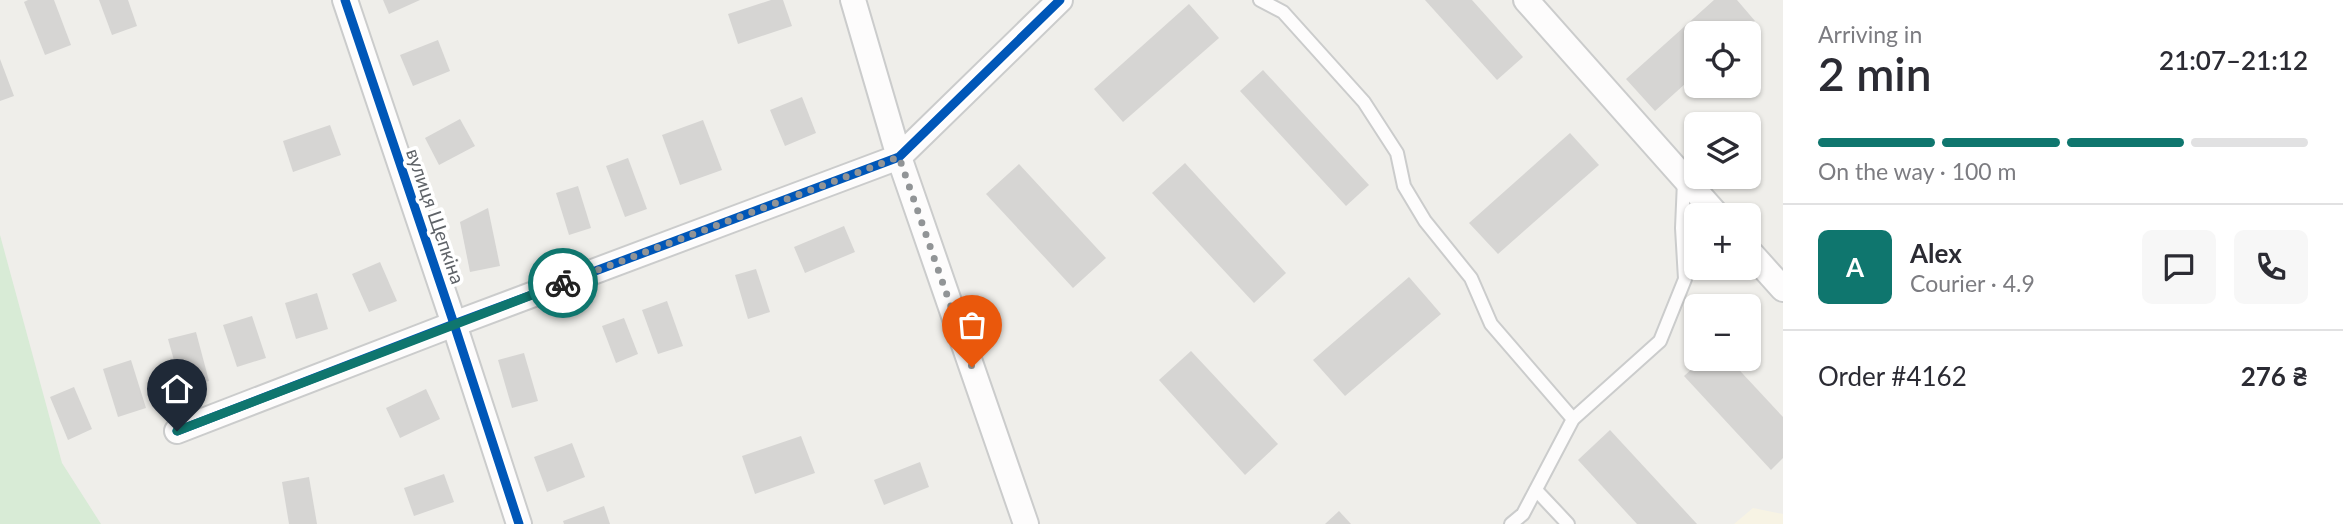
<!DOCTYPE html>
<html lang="en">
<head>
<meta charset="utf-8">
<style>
  body { margin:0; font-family:Lato,sans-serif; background:#f7f7f7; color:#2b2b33; height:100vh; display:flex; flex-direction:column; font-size:26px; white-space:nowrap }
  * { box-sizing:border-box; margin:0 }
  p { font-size:23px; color:#7c7c81 }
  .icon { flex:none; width:38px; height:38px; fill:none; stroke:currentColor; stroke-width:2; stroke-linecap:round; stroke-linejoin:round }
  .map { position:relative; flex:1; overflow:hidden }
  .details { display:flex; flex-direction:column; background:#fff; width:560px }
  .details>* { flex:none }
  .fabs { position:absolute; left:1684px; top:21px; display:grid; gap:14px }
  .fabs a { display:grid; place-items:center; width:77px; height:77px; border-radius:10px; background:#fff; box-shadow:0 2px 5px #0004; font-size:35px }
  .pin { position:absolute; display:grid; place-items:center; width:60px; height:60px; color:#fff; margin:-72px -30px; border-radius:50% 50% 50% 0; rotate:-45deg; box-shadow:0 0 7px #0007 }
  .pin .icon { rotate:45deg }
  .courier { position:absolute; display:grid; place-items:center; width:70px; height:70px; margin:-35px; border:5px solid #0f766e; border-radius:50%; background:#fff; color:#222; box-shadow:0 2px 9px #0007 }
  .summary em { font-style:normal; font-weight:600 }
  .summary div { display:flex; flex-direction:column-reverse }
  .summary { display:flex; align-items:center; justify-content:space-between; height:119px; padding:0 35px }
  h1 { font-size:46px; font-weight:600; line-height:52px }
  .bar { display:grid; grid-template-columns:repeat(4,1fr); gap:10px 7px; align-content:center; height:84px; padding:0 35px }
  .bar i { height:9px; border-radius:5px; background:#e1e1e2 }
  .bar .current { background:#0f766e }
  .bar p { grid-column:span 4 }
  .line { display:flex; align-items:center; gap:18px; padding:0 35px; border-top:2px solid #e1e1e2 }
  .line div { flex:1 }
  .round { display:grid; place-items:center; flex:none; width:74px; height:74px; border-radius:10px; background:#f7f7f7 }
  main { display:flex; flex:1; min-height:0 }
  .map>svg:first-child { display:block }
  .commercial { fill:#f7f3e4 }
  .green { fill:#d8ebd6 }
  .building { fill:#d6d5d3 }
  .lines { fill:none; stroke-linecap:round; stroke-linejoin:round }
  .lane-casing { stroke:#cbcccc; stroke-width:16 }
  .street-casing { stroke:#cbcccc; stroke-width:28 }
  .lane { stroke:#fdfcfc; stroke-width:12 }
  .street { stroke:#fdfcfc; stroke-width:24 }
  .cycleway-casing { stroke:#fff; stroke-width:13 }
  .cycleway { stroke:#0057b8; stroke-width:9 }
  .done { stroke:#919496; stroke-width:7; stroke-dasharray:0 12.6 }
  .route { stroke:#0f766e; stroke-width:9 }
  .labels { text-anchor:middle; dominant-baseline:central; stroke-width:7; stroke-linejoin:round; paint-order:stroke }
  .street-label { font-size:19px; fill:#5f6368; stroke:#fff }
</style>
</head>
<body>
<main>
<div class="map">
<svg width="1783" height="524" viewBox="0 0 1783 524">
  <rect width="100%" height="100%" fill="#efeeea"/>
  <path class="commercial" d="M1753,508L1783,514V524H1734Z"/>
  <path class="green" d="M0,235L62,463L101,524H0Z"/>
  <g class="building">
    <path d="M28,0H54L71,45L45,55L24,2Z"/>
    <path d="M99,0H128L137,26L112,35Z"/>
    <path d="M383,0H420L389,14Z"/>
    <path d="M771,0H783L792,26L738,44L728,14Z"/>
    <path d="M1425,0H1472L1523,57L1497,80Z"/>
    <path d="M1714,0H1737L1755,21L1742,33H1696V74L1655,111L1626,79Z"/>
    <path d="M1189,4L1219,38L1123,122L1094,89Z"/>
    <path d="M438,40L450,71L413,86L400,55Z"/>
    <path d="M0,59L14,96L0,101Z"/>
    <path d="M1263,70L1369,185L1346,206L1240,91Z"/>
    <path d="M802,97L816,133L785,146L770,110Z"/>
    <path d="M460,119L475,146L439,165L425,138Z"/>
    <path d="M703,120L722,170L680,185L662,135Z"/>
    <path d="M330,125L341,155L293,172L283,141Z"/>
    <path d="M1570,133L1599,165L1498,254L1469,223Z"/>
    <path d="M628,158L647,209L625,217L606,166Z"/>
    <path d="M1185,163L1286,273L1254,303L1152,193Z"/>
    <path d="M1019,164L1106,258L1073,288L986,194Z"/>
    <path d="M578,186L591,228L569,235L556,193Z"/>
    <path d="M488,208L500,266L470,272L460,222Z"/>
    <path d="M844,226L855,252L805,273L794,247Z"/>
    <path d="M380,262L397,301L369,312L352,274Z"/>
    <path d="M756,269L770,312L748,319L735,275Z"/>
    <path d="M1409,277L1441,314L1345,396L1313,360Z"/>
    <path d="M317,293L328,329L296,339L285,303Z"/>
    <path d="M667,301L683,346L658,354L642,310Z"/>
    <path d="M252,316L266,358L237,367L223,325Z"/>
    <path d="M624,318L638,354L616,363L602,326Z"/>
    <path d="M196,332L209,381L182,389L168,339Z"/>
    <path d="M1191,351L1278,444L1245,475L1159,380Z"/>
    <path d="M524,353L538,401L512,408L498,360Z"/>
    <path d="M1703,359H1729L1783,417V458L1771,470L1684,376Z"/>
    <path d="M131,360L146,408L118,417L103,369Z"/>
    <path d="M74,387L92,429L68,440L50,397Z"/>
    <path d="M426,389L440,419L400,438L386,408Z"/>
    <path d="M1610,430L1697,524H1637L1578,460Z"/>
    <path d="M801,436L815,473L755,494L742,456Z"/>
    <path d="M572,443L585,477L547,492L534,457Z"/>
    <path d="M920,462L929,487L884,505L874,480Z"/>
    <path d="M444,474L454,502L414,516L404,488Z"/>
    <path d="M309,477L317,524H289L282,482Z"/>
    <path d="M604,506L610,524H564L563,521Z"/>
    <path d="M1339,511L1351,524H1325Z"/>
  </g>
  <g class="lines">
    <g class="lane-casing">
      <g id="lane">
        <path d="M1260,0L1283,12L1364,102L1397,153L1404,186L1425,221L1471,278L1491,324L1573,419"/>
        <path d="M1536,490L1568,524"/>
        <path d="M1511,524L1523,514L1573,419L1660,341L1685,279L1682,228L1684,181"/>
      </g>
    </g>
    <g class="street-casing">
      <g id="street">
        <path d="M345,0L454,324L519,524"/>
        <path d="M853,0L899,157L1026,524"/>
        <path d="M1526,0L1717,215"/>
        <path d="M1748,250L1783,289"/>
        <path d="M177,431L454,324L899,157L1060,0"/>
      </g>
    </g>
    <use href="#lane" class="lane"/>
    <use href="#street" class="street"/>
    <g class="cycleway-casing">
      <g id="cycleway">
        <path d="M345,0L454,324L519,524"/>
        <path d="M177,431L454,324L899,157L1060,0"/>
      </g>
    </g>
    <use href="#cycleway" class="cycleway"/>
  </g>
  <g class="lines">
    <path class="done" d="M563,283L899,157L972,367"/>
    <path class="route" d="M177,431L563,283"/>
  </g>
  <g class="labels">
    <g class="street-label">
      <text transform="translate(436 216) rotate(71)">вулиця Щепкіна</text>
    </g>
  </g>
</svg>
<div class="fabs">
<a><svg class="icon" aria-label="locate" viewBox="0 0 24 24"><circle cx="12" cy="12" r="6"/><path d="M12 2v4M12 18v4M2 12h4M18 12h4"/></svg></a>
<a><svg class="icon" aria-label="layers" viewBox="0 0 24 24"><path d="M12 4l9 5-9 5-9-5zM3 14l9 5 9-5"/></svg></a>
<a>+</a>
<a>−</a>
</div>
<div class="pin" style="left:972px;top:367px;background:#ea580c"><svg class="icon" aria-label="bag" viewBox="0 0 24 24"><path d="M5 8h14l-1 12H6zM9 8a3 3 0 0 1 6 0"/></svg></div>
<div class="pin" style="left:177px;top:431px;background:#1f2937"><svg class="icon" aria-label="home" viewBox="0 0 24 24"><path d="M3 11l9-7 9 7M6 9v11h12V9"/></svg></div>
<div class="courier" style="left:563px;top:283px"><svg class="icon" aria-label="bike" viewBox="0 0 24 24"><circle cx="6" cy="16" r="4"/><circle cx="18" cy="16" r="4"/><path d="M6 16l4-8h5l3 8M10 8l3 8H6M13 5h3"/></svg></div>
</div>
<section class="details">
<div class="summary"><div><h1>2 min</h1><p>Arriving in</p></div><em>21:07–21:12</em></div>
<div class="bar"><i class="current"></i><i class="current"></i><i class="current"></i><i></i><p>On the way · 100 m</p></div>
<div class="line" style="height:126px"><b class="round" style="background:#0f766e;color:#fff">A</b><div><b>Alex</b><p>Courier · 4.9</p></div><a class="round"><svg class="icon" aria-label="chat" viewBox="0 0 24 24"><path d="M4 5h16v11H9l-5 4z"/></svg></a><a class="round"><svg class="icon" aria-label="phone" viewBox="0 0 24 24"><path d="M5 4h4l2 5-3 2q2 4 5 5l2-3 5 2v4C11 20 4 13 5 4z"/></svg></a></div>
<div class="line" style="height:91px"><div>Order #4162</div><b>276 ₴</b></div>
</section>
</main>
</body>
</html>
